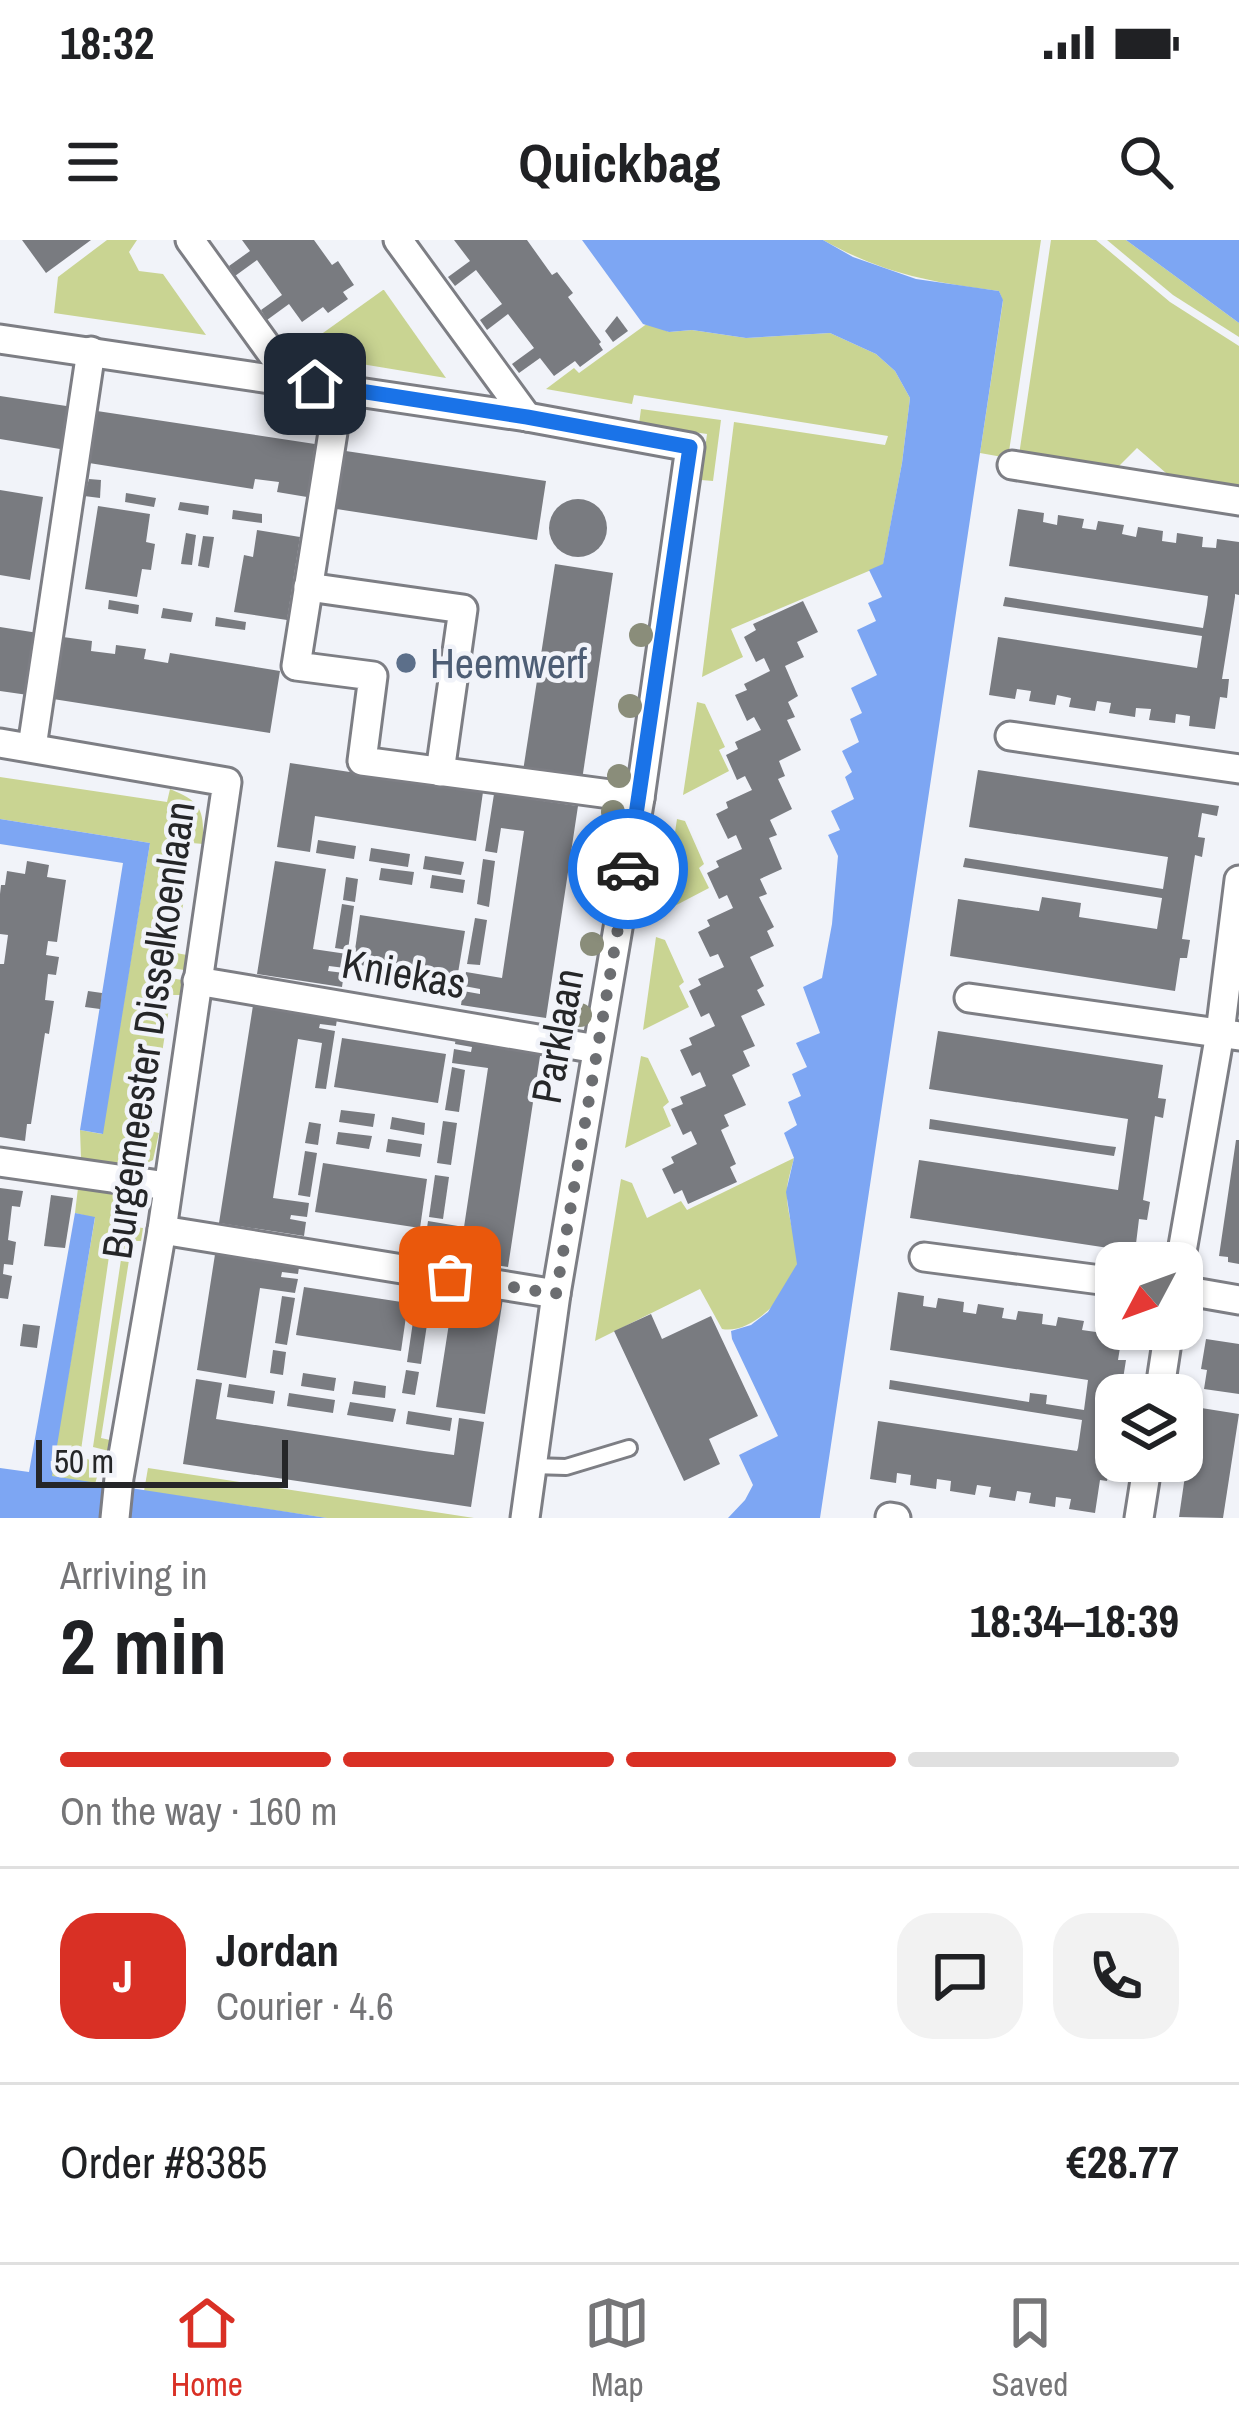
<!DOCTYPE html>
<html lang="en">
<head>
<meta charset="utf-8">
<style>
  body { margin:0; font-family:"Archivo Narrow",sans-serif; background:#f2f2f2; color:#202124; height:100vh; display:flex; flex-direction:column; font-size:45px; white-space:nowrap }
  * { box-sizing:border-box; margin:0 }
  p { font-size:39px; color:#757577 }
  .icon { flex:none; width:66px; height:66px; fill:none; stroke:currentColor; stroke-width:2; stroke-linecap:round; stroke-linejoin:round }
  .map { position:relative; height:1278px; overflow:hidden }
  .side { display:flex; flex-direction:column; background:#fff; flex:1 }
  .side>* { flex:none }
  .needle { width:78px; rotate:229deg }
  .fabs { position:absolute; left:1095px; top:1002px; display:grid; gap:24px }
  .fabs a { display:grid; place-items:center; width:108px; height:108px; border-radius:24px; background:#fff; box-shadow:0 3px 9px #0004; font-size:60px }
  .scale { position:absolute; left:36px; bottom:30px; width:252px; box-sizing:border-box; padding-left:12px; border:6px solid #252628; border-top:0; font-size:33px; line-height:42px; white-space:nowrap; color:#252628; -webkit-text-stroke:9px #f1f3f9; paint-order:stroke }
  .pin { position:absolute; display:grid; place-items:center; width:102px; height:102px; color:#fff; margin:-51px; border-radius:24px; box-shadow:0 6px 18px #0006 }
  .courier { position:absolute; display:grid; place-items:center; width:120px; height:120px; margin:-60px; border:9px solid #1a73e8; border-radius:50%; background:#fff; color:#222; box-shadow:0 3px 15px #0007 }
  .summary em { font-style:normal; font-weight:800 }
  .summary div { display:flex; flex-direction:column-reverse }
  .summary { display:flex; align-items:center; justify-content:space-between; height:204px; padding:0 60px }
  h1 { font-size:78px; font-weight:800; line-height:90px }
  .bar { display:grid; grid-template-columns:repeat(4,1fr); gap:18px 12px; align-content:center; height:144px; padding:0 60px }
  .bar i { height:15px; border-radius:9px; background:#e0e0e0 }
  .bar .on { background:#d93025 }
  .bar p { grid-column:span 4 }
  .line { display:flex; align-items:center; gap:30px; padding:0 60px; border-top:3px solid #e0e0e0 }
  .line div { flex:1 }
  .round { display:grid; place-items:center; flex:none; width:126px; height:126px; border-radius:36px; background:#f2f2f2 }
  .status { display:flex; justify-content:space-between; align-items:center; height:84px; padding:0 60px; background:#fff; direction:ltr }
  .status svg { height:33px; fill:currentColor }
  header { display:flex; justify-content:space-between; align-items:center; height:156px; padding:0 60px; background:#fff; font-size:54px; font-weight:800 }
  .tabs { display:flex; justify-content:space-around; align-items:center; height:168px; border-top:3px solid #e0e0e0; background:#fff; font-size:33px; color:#757577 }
  .tabs a { display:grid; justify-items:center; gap:6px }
  .tabs .on { color:#d93025 }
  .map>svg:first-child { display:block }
  .green { fill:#c9d492 }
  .water { fill:#7da6f3 }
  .building { fill:#797b80 }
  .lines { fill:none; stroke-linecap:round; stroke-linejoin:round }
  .lane-casing { stroke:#7d7e84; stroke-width:20 }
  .street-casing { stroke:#7d7e84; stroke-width:33 }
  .lane { stroke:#fff; stroke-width:14 }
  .street { stroke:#fff; stroke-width:27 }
  .tree { fill:#8a8d7a }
  .done { stroke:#6c6e71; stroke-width:12; stroke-dasharray:0 21.6 }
  .route { stroke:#1a73e8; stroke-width:15 }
  .service-dot { fill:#5c6f8a; stroke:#f1f3f9; stroke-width:4.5 }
  .labels { text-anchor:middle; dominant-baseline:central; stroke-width:9; stroke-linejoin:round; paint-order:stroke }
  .service-label { font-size:42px; fill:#4e5e75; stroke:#f1f3f9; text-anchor:start }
  .street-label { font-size:42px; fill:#252628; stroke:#f1f3f9 }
</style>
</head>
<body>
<div class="status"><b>18:32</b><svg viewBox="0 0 49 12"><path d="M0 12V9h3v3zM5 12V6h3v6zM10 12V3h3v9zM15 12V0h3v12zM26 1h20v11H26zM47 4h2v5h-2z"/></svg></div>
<header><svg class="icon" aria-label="menu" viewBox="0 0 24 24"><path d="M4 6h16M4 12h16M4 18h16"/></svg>Quickbag<svg class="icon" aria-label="search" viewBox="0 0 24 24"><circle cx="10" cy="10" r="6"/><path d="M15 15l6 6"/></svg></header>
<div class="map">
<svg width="1239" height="1278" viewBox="0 0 1239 1278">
  <rect width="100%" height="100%" fill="#f1f3f9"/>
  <g class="green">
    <path d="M107,0H137L129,12L139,31L163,34L206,95L54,73L58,37Z"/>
    <path d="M823,0H1041L1008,218L980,213L1003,61L999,51C930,42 884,34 823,0Z"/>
    <path d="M1051,0H1096L1170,62L1239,106V248L1173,239L1137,208L1115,230L1019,215Z"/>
    <path d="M1107,0H1126L1239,83V97L1173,55Z"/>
    <path d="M384,50L446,138L295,113L383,50Z"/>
    <path d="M648,83L669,92L692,90L746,98L830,93L876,114L895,131L910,158L902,223L883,325L731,389L743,417L702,437L734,182L885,205L888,196L634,155L632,164L546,149L574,128L579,133Z"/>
    <path d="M641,169L721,180L713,241L701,240L707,194L639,184Z"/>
    <path d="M697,462L705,464L725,507L719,510L729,531L683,555Z"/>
    <path d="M0,537L167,562L170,549C202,562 204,570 203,604L192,603L176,713L187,715L184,730L166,727L164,737L182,740L180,755H171L150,891L159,893L153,920L137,928L141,898L131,897L125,926L81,918L80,890L102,894L150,603L0,579Z"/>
    <path d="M677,579L685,581L704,624L699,628L709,648L663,672Z"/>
    <path d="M656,697L665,700L684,742L679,746L689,767L643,790Z"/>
    <path d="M641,816L648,818L669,862L663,867L671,886L625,908Z"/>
    <path d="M794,918C791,931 786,944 787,956C787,975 799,1008 797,1024C792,1052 753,1095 722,1089L700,1049L595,1101L621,939L632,943L647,978L681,961L687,970Z"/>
    <path d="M78,948L118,954L80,1217L101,1223L95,1244L51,1236L95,978L75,973Z"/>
    <path d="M126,986L143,988L141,1001H132L101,1198L110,1200L109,1211L93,1207Z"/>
    <path d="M148,1228L474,1278H327L144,1251Z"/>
  </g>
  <g class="water">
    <path d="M582,0H823L853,17L916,39L999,51L1003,60L820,1278H728L745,1260L753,1245L739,1215L778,1196L732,1099L731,1091L751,1085L768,1072L797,1024L786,952L794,918L784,893L797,885L788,862L801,856L792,834L807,827L796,803L820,793L803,747L822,738L832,684L838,616L828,595L840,590L831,571L854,559L845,537L852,532L842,511L859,502L850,479L862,473L851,448L877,435L857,390L876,381L868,363L882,357L869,330L883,324L902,223L910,158L895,131L876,114L830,93L746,98L692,90L669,92L643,84Z"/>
    <path d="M1126,0H1239V83Z"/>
    <path d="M0,579L150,603L103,894L80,890L123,623L0,604Z"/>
    <path d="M75,973L95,977L52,1236L327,1278H0V1228L29,1232Z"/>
  </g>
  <g class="building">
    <path d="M22,0H91L46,33Z"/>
    <path d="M242,0H314L332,25L338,21L354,45L343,52L348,59L328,73L323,67L302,82L289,64L267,80L261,70L282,55L257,20L235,36L229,26L250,11Z"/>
    <path d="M454,0H527L552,35L557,32L573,53L568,57L601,102L599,104L603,110L580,127L575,121L554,136L540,118L519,133L512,124L534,108L508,74L487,90L480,80L502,64L476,30L455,46L448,37L470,21Z"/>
    <path d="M617,76L628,91L613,102L605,91Z"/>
    <path d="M0,156L73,167L66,210L0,199Z"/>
    <path d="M97,171L315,204L307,257L277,252L279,242L255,239L253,249L89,223Z"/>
    <path d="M339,210L546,241L537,300L330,268Z"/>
    <path d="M89,239L101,240L100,258L84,256Z"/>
    <path d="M0,250L43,257L30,340L0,335Z"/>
    <path d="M126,253L156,258L154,267L125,262Z"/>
    <circle cx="578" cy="288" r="29"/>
    <path d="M180,262L209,266L208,275L178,270Z"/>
    <path d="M98,266L150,274L146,302L155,304L151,330L142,329L137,357L85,349Z"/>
    <path d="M1018,269L1044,273L1043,282L1057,285L1058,275L1084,279L1082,288L1096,290L1098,281L1124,285L1122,294L1136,297L1138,287L1163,291L1162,301L1176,303L1177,293L1203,297L1202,307L1216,308L1217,299L1239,302V355L1235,354V357L1222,439H1229L1227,458L1220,457L1215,489L1189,486L1190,476L1176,474L1175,483L1149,480L1151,469L1136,468L1135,477L1109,473L1111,463L1097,461L1095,471L1069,467L1071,458L1057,455L1055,465L1029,461L1031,451L1017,449L1015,459L989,455L998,397L1197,428L1202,396L1003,366L1005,357L1203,388L1207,365L1208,356L1009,326Z"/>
    <path d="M233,270L262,274V283L232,279Z"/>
    <path d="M257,290L300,297L287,380L234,372L244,315L253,317Z"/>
    <path d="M186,293L196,295L192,325L181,324Z"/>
    <path d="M203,296L214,297L209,328L198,326Z"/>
    <path d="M555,324L613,333L582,540L523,531Z"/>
    <path d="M109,360L139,365L138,374L108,369Z"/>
    <path d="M803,361L818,392L797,402L804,417L785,426L798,456L788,462L795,477L787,480L801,510L779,521L785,536L778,539L792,569L770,580L777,595L769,598L782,629L760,639L767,654L759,657L774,687L767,691L774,706L750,717L764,746L757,750L765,765L741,776L755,806L743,811L750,826L732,835L746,865L724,875L729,886L721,890L736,924L730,927L737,942L688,964L682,950L674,954L662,929L674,923L671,917L697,904L691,891L683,895L671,869L683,864L680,857L706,846L700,832L692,836L680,810L692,805L689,798L715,786L709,773L701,777L689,751L701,745L698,739L724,727L718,714L710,717L698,692L710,686L707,680L733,668L727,655L719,659L707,633L719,627L716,621L742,609L736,595L728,599L716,574L728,568L726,562L752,550L745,536L737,540L726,515L738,509L735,502L761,490L754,477L747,481L735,455L747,450L744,444L770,431L764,418L756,422L744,397L756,390L753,384Z"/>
    <path d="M163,368L193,373L191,382L161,378Z"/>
    <path d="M216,377L246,382L245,390L215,386Z"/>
    <path d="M0,387L38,393L28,455L0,451Z"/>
    <path d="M63,397L92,401L91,411L115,414L116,405L146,409L144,419L168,423L170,413L280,431L270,493L53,459Z"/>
    <path d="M290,523L483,552L476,601L315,576L310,612L277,607Z"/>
    <path d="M978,530L1219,566L1217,576L1202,573L1198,597L1205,598L1202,617L1195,615L1182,699L1190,700L1187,718H1180L1175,751L950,716L958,659L1039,671L1042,657L1081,663L1079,677L1157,689L1162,658L963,627L965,618L1163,649L1168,617L969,587Z"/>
    <path d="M494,554L578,566L546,778L461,765L463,751L480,754V749L464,746L466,732L502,738L524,591L501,588L497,613L485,611Z"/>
    <path d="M318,600L356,606L354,619L316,613Z"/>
    <path d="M371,608L410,614L408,627L369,621Z"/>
    <path d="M425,616L464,622L461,635L423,629Z"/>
    <path d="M483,619L495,621L489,667L477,664Z"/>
    <path d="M27,621L49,625L47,637L66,640L57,702L48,701L46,715L59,717L56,735L48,734L45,760L54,761L49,794L45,793L31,884H27L25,901L0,897V724H4L8,695L0,694V654L1,645H5L7,631L25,634Z"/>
    <path d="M275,621L326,629L313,709L347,714L345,728L329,726L328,731L344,733L342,747L257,734Z"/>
    <path d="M381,628L414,632L412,645L379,640Z"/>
    <path d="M432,635L465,640L463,653L430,648Z"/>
    <path d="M346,637L358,639L355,662L343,660Z"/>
    <path d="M342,664L354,666L348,710L335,708Z"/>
    <path d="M360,675L465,691L457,739L353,724Z"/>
    <path d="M475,678L487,680L480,725L467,724Z"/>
    <path d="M88,751L102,753L100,769L85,767Z"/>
    <path d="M254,759L338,772L336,786L320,784L319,788L335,791L326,849L315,848L322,803L298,799L273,958L309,963L307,977L291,975L290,979L306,982L304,996L219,983Z"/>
    <path d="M457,790L542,803L508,1027L423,1014L425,1000L442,1002L443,998L426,995L428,981L464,987L488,828L452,823L454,809L471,812L472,807L455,804Z"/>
    <path d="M938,791L1163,825L1158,858L1166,859L1163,878L1155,876L1143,960L1150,962L1147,980L1139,979L1135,1012L910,978L919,920L1118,950L1123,915L1128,879L929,849Z"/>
    <path d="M342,798L446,814L438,863L334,847Z"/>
    <path d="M452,827L465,830L459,872L445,870Z"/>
    <path d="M341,870L375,874L373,887L339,882Z"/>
    <path d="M392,877L425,883L424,895L390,889Z"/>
    <path d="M930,879L1100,905L1116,907L1114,916L929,889Z"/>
    <path d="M443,881L457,883L451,925L437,923Z"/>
    <path d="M309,882L321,884L318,905L305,903Z"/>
    <path d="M338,892L372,896L369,909L336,904Z"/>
    <path d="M388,899L422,904L420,917L386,912Z"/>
    <path d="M1236,900H1239V1024L1228,1022V1017L1219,1016Z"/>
    <path d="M305,911L317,913L310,957L298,955Z"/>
    <path d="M323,923L427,939L420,988L315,972Z"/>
    <path d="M435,935L449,937L443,979L429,977Z"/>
    <path d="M0,948L23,951L20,967L12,966L8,1000L16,1002L13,1025L4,1024L3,1034L12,1036L8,1059L0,1058Z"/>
    <path d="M51,955L73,958L65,1008L44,1006Z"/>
    <path d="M216,1008L300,1021L298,1034L282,1032L281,1037L298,1039L295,1053L260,1048L246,1138L197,1130Z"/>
    <path d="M419,1039L504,1052L485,1174L436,1167L450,1077L414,1072L416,1058L433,1060V1055L417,1053Z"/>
    <path d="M304,1047L408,1063L401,1111L296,1095Z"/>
    <path d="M898,1052L924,1056L923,1066L936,1068L938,1058L964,1062L963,1072L976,1074L978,1064L1004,1068L1002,1078L1016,1080L1018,1071L1043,1074L1042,1084L1056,1086L1058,1077L1084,1081L1082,1090L1096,1092L1098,1082L1123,1089L1118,1120H1126L1123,1139L1115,1138L1102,1222L1110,1223L1107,1241L1100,1240L1095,1273L1069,1269L1071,1259L1056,1257L1055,1267L1029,1263L1031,1253L1017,1251L1015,1261L989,1257L991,1247L977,1245L975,1255L950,1251L951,1241L937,1239L936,1249L910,1245L911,1235L897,1233L896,1243L870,1239L878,1181L1077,1211L1078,1208L1082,1180L889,1149L890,1140L1029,1162L1030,1153L1047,1155L1046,1164L1084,1170L1088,1140L890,1110Z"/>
    <path d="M282,1056L295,1058L287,1105L275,1103Z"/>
    <path d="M651,1074L662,1099L711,1076L758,1176L709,1199L720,1224L684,1241L614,1091Z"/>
    <path d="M414,1075L428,1078L421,1124L407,1122Z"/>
    <path d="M23,1084L40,1086L37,1108L20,1106Z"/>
    <path d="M1206,1099L1239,1104V1154L1204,1149L1207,1130L1201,1129Z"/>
    <path d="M273,1110L286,1112L283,1135L270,1133Z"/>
    <path d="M406,1130L419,1132L415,1155L402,1153Z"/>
    <path d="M303,1133L336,1138L334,1151L301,1146Z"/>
    <path d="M196,1139L222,1143L216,1179L424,1211L454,1215L459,1178L484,1182L471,1267L183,1224Z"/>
    <path d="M354,1141L386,1146L385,1158L352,1154Z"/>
    <path d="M229,1144L275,1151L273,1164L227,1157Z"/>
    <path d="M289,1153L335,1160L333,1173L287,1166Z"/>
    <path d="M350,1162L396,1169L393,1182L347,1175Z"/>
    <path d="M1195,1167L1239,1174L1223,1278L1179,1277Z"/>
    <path d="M408,1171L452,1178L450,1191L406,1184Z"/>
  </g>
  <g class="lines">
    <g class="lane-casing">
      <path id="lane" d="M532,1226L566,1227L629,1208"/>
    </g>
    <g class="street-casing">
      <g id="street">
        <path d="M190,0L291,140"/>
        <path d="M398,0L527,177"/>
        <path d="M0,99L527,177L690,207L640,558L556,1054L525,1278"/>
        <path d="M340,148L296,426L373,436L362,521L640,558"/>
        <path d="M1012,225L1239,261"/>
        <path d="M308,347L463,369L440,532"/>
        <path d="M1010,496L1239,529"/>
        <path d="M0,503L227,542L162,990L119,1238L115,1278"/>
        <path d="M32,507L91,111"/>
        <path d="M197,741L597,809"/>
        <path d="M969,758L1239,796"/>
        <path d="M0,922L167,946"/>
        <path d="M162,990L556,1054"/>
        <path d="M924,1017L1116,1042"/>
        <path d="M1180,1023L1220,793L1239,640"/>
        <path d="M1182,1050L1239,1060"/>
        <path d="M1159,1155L1169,1089"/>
        <path d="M890,1277L896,1278"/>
        <path d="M1139,1278L1148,1221"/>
      </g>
    </g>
    <use href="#lane" class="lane"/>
    <use href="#street" class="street"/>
  </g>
  <g class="tree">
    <circle cx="641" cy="395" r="12"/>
    <circle cx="630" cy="466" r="12"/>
    <circle cx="619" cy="536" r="12"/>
    <circle cx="613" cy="572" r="12"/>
    <circle cx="604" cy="641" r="12"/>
    <circle cx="592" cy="704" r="12"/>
    <circle cx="580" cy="775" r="12"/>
  </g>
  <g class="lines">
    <path class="done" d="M450,1037L556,1054L628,629"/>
    <path class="route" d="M315,144L527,177L690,207L628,629"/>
  </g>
  <circle class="service-dot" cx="406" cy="423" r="12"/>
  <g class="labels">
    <g class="service-label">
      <text x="430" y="423">Heemwerf</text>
    </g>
    <g class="street-label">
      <text transform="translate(404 733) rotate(10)">Kniekas</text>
      <text transform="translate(148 790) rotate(-82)">Burgemeester Disselkoenlaan</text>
      <text transform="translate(557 796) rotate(-80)">Parklaan</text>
    </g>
  </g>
</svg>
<div class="fabs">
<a><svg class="needle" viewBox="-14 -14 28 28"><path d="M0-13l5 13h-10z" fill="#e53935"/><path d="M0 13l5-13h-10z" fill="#757577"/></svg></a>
<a><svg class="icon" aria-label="layers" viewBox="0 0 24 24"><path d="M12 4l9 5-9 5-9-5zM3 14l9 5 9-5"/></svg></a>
</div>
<div class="scale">50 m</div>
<div class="pin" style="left:450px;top:1037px;background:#ea580c"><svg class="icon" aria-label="bag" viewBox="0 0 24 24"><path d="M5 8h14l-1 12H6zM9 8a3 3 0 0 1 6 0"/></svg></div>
<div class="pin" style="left:315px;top:144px;background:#1f2937"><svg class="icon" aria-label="home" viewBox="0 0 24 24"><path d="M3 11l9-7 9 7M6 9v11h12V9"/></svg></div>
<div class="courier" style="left:628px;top:629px"><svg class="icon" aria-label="car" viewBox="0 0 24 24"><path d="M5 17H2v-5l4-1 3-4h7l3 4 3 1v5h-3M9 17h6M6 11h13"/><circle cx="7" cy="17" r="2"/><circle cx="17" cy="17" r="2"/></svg></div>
</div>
<section class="side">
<div class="summary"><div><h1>2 min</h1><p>Arriving in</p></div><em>18:34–18:39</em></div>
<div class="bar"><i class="on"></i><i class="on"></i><i class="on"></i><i></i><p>On the way · 160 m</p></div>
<div class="line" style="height:216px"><b class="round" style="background:#d93025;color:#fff">J</b><div><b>Jordan</b><p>Courier · 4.6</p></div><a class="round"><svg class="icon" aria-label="chat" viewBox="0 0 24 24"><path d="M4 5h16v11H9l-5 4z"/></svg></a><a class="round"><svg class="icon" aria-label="phone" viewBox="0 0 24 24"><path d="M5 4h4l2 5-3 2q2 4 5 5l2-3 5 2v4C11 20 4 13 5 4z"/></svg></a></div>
<div class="line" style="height:156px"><div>Order #8385</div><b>€28.77</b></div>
</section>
<nav class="tabs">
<a class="on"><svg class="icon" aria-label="home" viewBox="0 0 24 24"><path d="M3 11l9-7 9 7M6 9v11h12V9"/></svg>Home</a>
<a><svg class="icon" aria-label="map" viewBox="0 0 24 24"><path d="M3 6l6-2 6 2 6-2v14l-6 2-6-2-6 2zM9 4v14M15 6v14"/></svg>Map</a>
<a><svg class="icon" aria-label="saved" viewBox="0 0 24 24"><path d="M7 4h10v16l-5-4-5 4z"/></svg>Saved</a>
</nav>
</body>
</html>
